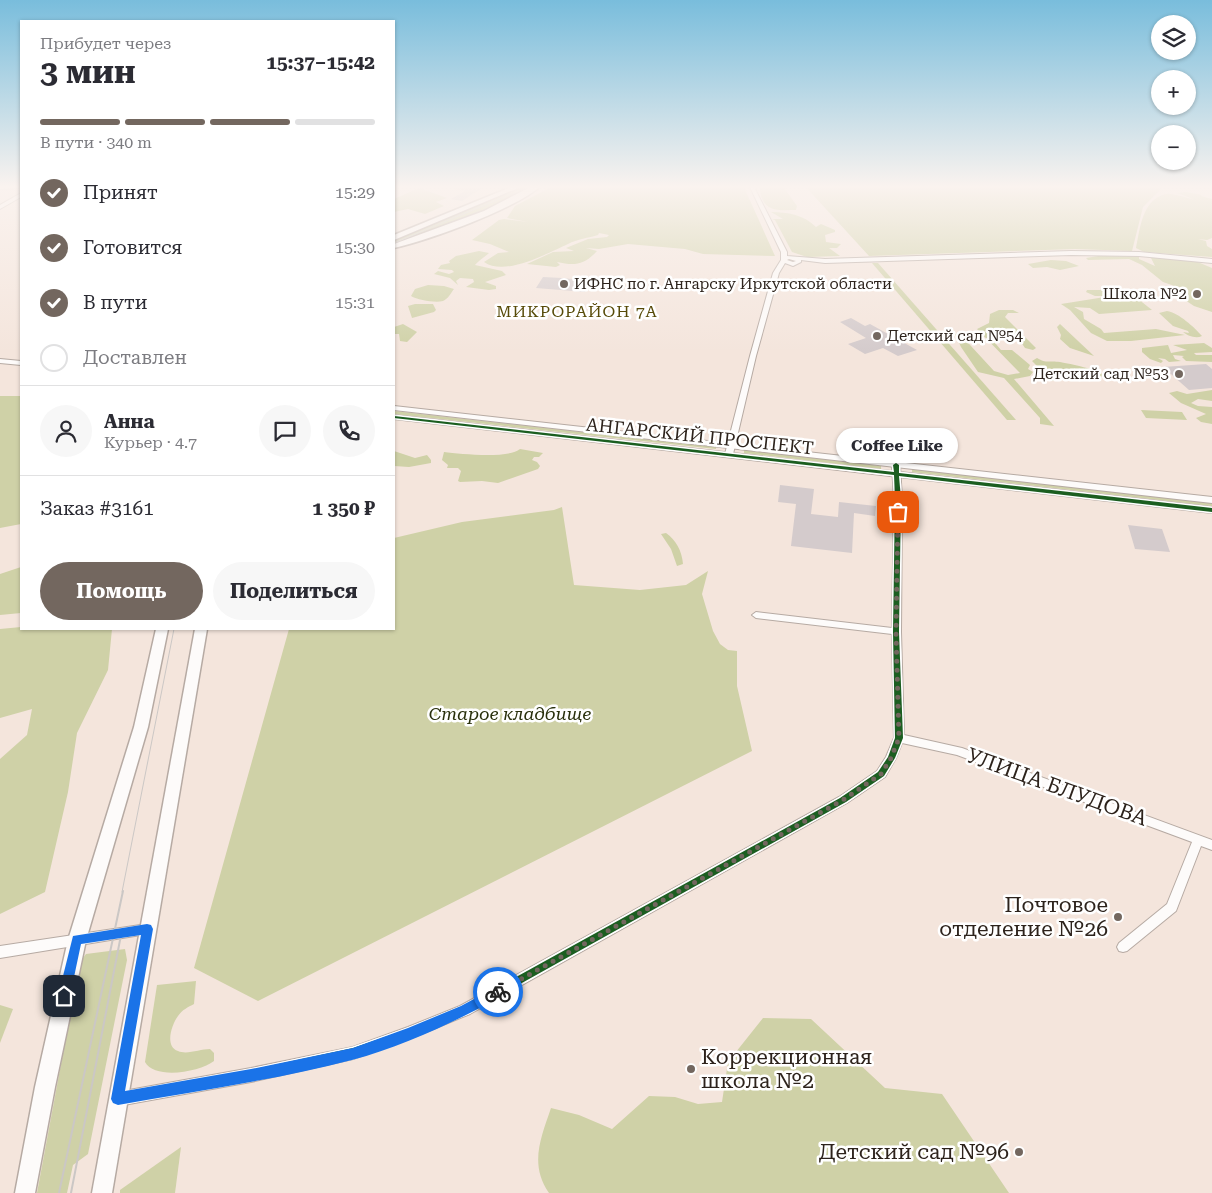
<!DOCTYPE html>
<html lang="ru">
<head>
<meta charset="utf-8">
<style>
  body { margin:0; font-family:"Roboto Serif",serif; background:#f7f7f7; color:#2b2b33; height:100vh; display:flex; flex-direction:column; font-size:19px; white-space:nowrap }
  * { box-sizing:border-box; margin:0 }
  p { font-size:16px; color:#7c7c81 }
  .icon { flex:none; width:28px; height:28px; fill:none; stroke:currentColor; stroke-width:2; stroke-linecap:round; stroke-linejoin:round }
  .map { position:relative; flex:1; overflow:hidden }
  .side { position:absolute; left:20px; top:20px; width:375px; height:610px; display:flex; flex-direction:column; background:#fff; border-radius:0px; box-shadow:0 1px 4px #0004 }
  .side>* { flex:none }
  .fabs { position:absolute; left:1151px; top:15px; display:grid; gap:10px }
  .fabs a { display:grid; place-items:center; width:45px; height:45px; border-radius:50%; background:#fff; box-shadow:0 1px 4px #0004; font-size:25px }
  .pin { position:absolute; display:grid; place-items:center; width:42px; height:42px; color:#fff; margin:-21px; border-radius:10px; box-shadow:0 2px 8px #0006 }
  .courier { position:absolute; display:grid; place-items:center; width:50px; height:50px; margin:-25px; border:4px solid #1a73e8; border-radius:50%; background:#fff; color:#222; box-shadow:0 1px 6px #0007 }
  .bubble { position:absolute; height:35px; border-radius:18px; background:#fff; box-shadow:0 1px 4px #0004; font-size:16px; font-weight:700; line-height:35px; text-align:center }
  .overview em { font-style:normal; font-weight:700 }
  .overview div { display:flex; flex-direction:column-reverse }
  .overview { display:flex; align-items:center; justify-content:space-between; height:85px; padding:0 20px }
  h1 { font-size:32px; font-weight:700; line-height:38px }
  .bar { display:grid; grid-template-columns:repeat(4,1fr); gap:8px 5px; align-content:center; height:60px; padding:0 20px }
  .bar i { height:6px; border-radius:4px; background:#e1e1e2 }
  .bar .selected { background:#73675f }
  .bar p { grid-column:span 4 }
  .line { display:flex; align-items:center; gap:12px; padding:0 20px; border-top:1px solid #e1e1e2 }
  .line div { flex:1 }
  .round { display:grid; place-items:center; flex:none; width:52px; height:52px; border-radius:26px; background:#f7f7f7 }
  ol { padding:0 20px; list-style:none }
  li { display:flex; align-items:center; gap:15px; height:55px }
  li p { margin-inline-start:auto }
  li .icon { padding:5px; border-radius:50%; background:#73675f; color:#fff; stroke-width:4 }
  li:last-child { color:#7c7c81 }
  li i { width:28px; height:28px; border:2px solid #e1e1e2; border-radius:50% }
  .button { display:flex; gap:10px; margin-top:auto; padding:10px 20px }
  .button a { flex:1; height:58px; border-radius:30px; background:#73675f; color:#fff; font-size:20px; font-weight:700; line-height:58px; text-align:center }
  .button a+a { background:#f7f7f7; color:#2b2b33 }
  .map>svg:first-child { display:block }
  .green { fill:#cfd1a7 }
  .building { fill:#d4cbcc }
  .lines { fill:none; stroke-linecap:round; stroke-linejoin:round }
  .minor-casing { stroke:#b6aaa3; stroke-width:2 }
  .tertiary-casing { stroke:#b6aaa3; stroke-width:2 }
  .secondary-casing { stroke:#b6aaa3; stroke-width:3 }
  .minor { fill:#fdfbfa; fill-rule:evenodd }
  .tertiary { fill:#fdfbfa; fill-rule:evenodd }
  .secondary { fill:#fdfbfa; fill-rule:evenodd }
  .tram-far1 { stroke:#cbc7c5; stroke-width:1 }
  .tram { stroke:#cbc7c5; stroke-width:2 }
  .cycleway-casing { stroke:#fff; stroke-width:3 }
  .cycleway { fill:#1b5e20; fill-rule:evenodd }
  .route { fill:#1a73e8 }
  .done { stroke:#73675f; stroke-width:5; stroke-dasharray:0 9 }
  .poi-dot { fill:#73675f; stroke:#fff; stroke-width:2 }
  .labels { text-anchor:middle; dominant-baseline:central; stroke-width:5; stroke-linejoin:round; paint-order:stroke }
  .far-poi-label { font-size:15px; fill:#2d231c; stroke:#fff; text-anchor:start }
  .far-quarter-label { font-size:16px; letter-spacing:1px; fill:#574a08; stroke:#fff }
  .street-label { font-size:18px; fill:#2d231c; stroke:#fff }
  .park-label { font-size:18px; font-style:italic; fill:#29300c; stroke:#fff }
  .near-street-label { font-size:21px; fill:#2d231c; stroke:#fff }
  .near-poi-label { font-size:21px; fill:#2d231c; stroke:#fff; text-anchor:end }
</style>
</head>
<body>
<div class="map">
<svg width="1212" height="1193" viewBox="0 0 1212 1193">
  <rect width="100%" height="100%" fill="#f4e5dc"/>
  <g class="green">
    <path d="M525,185H535C491,211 443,230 394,244V239Z"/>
    <path d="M555,185H743L775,256L703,254L685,249L628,244L599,249L586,248L597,251C584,265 575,266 557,262L560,265L556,267L527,264L553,252L574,251L566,248L588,239L607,237L609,235L599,233L598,235C589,238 577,239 568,244C548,253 505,277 484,262L498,253L509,252L490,244L472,240L499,220L504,219L528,222L507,218L515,206Z"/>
    <path d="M757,185H782L797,206L796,210C781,210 767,213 761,196C760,191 761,188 757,185Z"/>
    <path d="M804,185H1165L1143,207L1132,251L1075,249L869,256Z"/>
    <path d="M419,188L447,198L436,202L444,206L425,214L408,209L394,212V199Z"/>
    <path d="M1186,192L1202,195L1201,196L1212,199V238L1207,240L1198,239L1206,241L1207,246L1212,249V257L1144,252L1136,248C1140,229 1142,199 1166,194C1174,193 1185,198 1193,199L1177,193Z"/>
    <path d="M771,212C788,212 804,215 816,227L821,224L835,230V232L825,235L826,242L841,244L837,248H829L840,256L807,257L792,252L775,220L772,219H783Z"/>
    <path d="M479,251L489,253C484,258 479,260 475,265L502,271L506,275L485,282L496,286V289L489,290L466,287L474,282L473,279L460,278L456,281L458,285L450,278L434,274L438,271L449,274L454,272L452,270L438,269L441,265L450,263L449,261L456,256Z"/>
    <path d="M1098,256H1139V259L1155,266L1150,256L1193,260L1212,268V312L1194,306L1173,292L1189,291L1163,282L1142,265L1129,259L1088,260L1086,258Z"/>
    <path d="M1051,260L1066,261L1079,266L1060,270L1047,267L1033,268L1028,264Z"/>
    <path d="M872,263H878L1016,420H1007Z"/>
    <path d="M428,285L444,286L454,289C451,293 448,299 443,301C435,303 418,300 411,296L415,289Z"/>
    <path d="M1105,288H1120L1128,291L1152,310L1099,314L1090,308L1074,307L1083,312L1084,319L1101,329L1104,333L1156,329L1185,335L1131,341H1107L1091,333L1070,310L1061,304L1105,297L1106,296H1095L1086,292L1087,290H1100Z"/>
    <path d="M415,304H433L436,310L434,312L412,318L408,306Z"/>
    <path d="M999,310H1013L1019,313H1008L1005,317L1036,348L1033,350L1025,348L1018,338L996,328L1002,340H999L989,330L985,331L1001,350H1012L1030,365L1028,369L1033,372L1030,376L1014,379L1054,426L1040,424V418L1004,378L978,372L961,347L955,334L959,333L994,371L1008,375L1020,373L977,329L989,323L990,314Z"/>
    <path d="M1167,311C1179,313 1194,327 1202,336C1196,339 1188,336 1183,332L1189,333L1188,331L1173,326L1159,313Z"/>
    <path d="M403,324L417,332L407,342L400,341L399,334H394V327Z"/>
    <path d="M1060,324L1094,356L1070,348L1060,339L1061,335L1057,327Z"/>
    <path d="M1204,343L1212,348V352L1194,353L1196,355H1212V362L1186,361L1182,357L1184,356L1173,355L1175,359L1181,361L1169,362L1165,359L1158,358L1163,361L1161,363L1150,359L1142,352V348L1168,345L1171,353L1187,350L1173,345Z"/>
    <path d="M1037,358C1047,364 1049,360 1060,362C1071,364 1097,369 1105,376L1051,381L1041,378L1035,372L1040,369L1032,361Z"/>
    <path d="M1212,390V401L1198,399L1191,403L1198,406L1212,407V424L1201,422L1196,418L1206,414L1181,403L1169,393L1177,391L1187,394Z"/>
    <path d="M0,396H21V524L0,528Z"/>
    <path d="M1141,410L1182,412L1187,420L1146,418Z"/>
    <path d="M394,411L716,447V449L394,414Z"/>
    <path d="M520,449L543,453L539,457H534L532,460L537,462L540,466L538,469L498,483L482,481L460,482L458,481L461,471L458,468H447L448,465L442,460L444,452C461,454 508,459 520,449Z"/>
    <path d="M744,450L881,466V469L744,453Z"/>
    <path d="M394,451L415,458L427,455L431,460V463L409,467L394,466Z"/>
    <path d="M912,469L1212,503V506L912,472Z"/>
    <path d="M562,507L574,585L640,590L686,585L708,571L702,594L713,631L720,644L728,650L737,651V686L752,751L258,1001L194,968L289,629H394V538L462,522L554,510Z"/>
    <path d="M666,533C676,540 682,551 683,564L677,566L671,549L661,534Z"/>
    <path d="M21,567V613L0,615V574Z"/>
    <path d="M21,627L112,629L108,670L77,733L68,792L45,892L0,914V759L27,735L32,709L0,718V629Z"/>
    <path d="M125,949L127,960L88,1154L73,1165L67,1193H37L80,962L86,954Z"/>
    <path d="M196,981L194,1004C188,1007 182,1010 178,1016C172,1024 164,1046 178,1051C187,1055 200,1049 210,1049L214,1053V1061C200,1072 155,1080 145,1062L157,985Z"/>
    <path d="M0,1005L13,1009L0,1043Z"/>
    <path d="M763,1018L811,1019L885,1088L942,1094L1009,1193H549C529,1164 541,1138 551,1108L579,1115L612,1129L649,1096L675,1097L698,1104L722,1102L728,1062Z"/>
    <path d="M181,1147L175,1193H120V1190Z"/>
  </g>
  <g class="building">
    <path d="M455,185H487L462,201L451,199L465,191L455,189Z"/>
    <path d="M543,277L562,278L591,281L585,292L536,288Z"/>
    <path d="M851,318L865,326L870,324L917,350L898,356L883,348L865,354L848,344L866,338L840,322Z"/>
    <path d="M1206,364L1212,369V388L1189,390L1163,367Z"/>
    <path d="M780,485L814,489L811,514L838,517L839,502L876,506L875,516L854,513L852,553L791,546L796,504L778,502Z"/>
    <path d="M1128,525L1162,529L1170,552L1135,549Z"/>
  </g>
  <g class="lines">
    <g class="minor-casing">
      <g id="minor">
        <path d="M749,185H753L787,252V256L825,259L1071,251L1139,252L1212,259V263L1139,256L1071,255L825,263L801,260V262L793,266L785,263L779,273L756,356L733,454L729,456L725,454L750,356L773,273L781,260V252ZM789,259L796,261L793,262L787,260Z"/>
        <path d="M21,186V188L0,189V187Z"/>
        <path d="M0,359L21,361V365L0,363Z"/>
        <path d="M893,463H899L900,465L902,499L901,632L904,735L962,748L1212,840V850L1201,846L1176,911L1127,951L1123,952L1119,951L1117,947L1119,943L1167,904L1192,842L957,755L902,743L896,758L885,777L847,803L470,1014L409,1039L353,1059L251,1082L118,1106L113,1104L111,1099L113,1094L118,1092L251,1068L353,1047L408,1027L460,1006L839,797L877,771L886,757L894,738L892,634L756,618L752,615L756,612L892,628L894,499L892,465Z"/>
        <path d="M147,924L151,925L153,929L151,933L147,934L0,958V946Z"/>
      </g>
    </g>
    <g class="tertiary-casing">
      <g id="tertiary">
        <path d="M21,193V197L0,209V205Z"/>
        <path d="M394,406L1212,497V503L394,410Z"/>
        <path d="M394,415L1212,507V513L394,419Z"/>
      </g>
    </g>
    <g class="secondary-casing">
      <g id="secondary">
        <path d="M516,185H525L394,240V235Z"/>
        <path d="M534,185H542C516,209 429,240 394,248V244L484,211Z"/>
        <path d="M156,629H168L148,727L86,940L55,1087L35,1193H15L35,1087L68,940L134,727Z"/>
        <path d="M195,629H207L112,1193H92Z"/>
      </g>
    </g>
    <use href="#minor" class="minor"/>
    <use href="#tertiary" class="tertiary"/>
    <use href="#secondary" class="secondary"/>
    <g class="tram-far1">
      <path d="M394,243L533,185"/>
      <path d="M122,892L174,629"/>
    </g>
    <g class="tram">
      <path d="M59,1193L123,891"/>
      <path d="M71,1193L121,935"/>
    </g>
    <g class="cycleway-casing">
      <path id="cycleway" d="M394,416L894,472L893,465L896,463L899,465V473L1212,508V512L899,476L901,499L899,632L903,738L895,758L884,776L846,802L468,1013L409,1037L353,1058L251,1080L118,1104L115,1102L113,1099L115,1096L118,1094L251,1070L353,1048L408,1029L462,1007L840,798L878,772L888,757L895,738L893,632L895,499L894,475L394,418Z"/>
    </g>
    <use href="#cycleway" class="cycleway"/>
  </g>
  <linearGradient id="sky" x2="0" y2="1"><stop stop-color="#79bddc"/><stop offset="0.53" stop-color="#faf3ef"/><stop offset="1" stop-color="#faf3ef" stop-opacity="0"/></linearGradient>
  <rect width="1212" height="352" fill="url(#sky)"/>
  <path class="route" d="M147,924L151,925L153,929L125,1091L251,1069L353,1048L408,1028L461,1006L498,986L502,988L504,992L502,996C455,1022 404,1046 352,1060C276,1080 195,1091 118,1105L113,1103L111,1099L141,935L81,944L70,996L69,1000L64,1002L60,1000L58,996L73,936Z"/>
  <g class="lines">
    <path class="done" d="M498,992L843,800L881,774L891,758L899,738L896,632L898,512"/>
  </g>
  <g class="poi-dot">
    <circle cx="564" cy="284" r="5"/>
    <circle cx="1197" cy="294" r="5"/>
    <circle cx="877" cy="336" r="5"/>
    <circle cx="1179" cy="374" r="5"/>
    <circle cx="1118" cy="917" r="5"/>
    <circle cx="691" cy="1069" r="5"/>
    <circle cx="1019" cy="1152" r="5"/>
  </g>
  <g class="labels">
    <g class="far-poi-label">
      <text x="574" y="284">ИФНС по г. Ангарску Иркутской области</text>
      <text x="1187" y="294" text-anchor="end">Школа №2</text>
      <text x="887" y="336">Детский сад №54</text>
      <text x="1169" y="374" text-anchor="end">Детский сад №53</text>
    </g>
    <g class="far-quarter-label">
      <text x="577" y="311">МИКРОРАЙОН 7А</text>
    </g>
    <g class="street-label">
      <text transform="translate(700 436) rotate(6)">АНГАРСКИЙ ПРОСПЕКТ</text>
    </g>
    <g class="park-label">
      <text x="510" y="713">Старое кладбище</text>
    </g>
    <g class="near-street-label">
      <text transform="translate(1057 787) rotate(20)">УЛИЦА БЛУДОВА</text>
    </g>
    <g class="near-poi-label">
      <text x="1108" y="905">Почтовое<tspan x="1108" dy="24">отделение №26</tspan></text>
      <text x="701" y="1057" text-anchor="start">Коррекционная<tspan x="701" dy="24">школа №2</tspan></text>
      <text x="1009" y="1152">Детский сад №96</text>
    </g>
  </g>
</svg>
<div class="fabs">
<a><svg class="icon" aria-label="layers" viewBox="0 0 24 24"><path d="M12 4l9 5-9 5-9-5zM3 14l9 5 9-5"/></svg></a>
<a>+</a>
<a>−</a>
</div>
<div class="pin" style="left:898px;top:512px;background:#ea580c"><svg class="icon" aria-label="bag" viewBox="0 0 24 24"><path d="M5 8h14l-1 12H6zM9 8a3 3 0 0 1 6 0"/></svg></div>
<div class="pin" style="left:64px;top:996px;background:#1f2937"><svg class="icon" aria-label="home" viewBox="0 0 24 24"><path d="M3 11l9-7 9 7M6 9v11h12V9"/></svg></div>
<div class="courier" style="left:498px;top:992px"><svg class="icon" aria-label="bike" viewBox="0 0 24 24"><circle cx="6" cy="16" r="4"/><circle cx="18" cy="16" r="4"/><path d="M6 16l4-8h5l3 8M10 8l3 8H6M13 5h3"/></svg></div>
<div class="bubble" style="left:836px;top:428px;width:122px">Coffee Like</div>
<section class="side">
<div class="overview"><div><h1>3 мин</h1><p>Прибудет через</p></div><em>15:37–15:42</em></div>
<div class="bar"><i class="selected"></i><i class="selected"></i><i class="selected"></i><i></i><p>В пути · 340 m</p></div>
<ol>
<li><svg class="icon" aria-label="check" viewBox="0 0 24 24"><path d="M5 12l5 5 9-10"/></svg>Принят<p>15:29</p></li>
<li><svg class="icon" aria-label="check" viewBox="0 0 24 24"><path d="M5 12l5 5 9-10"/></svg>Готовится<p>15:30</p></li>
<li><svg class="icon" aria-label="check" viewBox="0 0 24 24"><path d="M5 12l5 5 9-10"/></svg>В пути<p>15:31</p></li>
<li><i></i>Доставлен</li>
</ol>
<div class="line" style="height:90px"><a class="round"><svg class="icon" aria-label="person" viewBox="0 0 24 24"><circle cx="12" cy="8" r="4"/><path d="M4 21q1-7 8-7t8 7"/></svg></a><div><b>Анна</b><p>Курьер · 4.7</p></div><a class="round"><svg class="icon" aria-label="chat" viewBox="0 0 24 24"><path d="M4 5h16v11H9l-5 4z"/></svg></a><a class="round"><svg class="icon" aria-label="phone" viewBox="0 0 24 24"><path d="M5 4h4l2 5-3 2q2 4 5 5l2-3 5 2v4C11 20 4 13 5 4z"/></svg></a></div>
<div class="line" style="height:65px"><div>Заказ #3161</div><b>1 350 ₽</b></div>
<div class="button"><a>Помощь</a><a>Поделиться</a></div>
</section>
</div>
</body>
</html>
